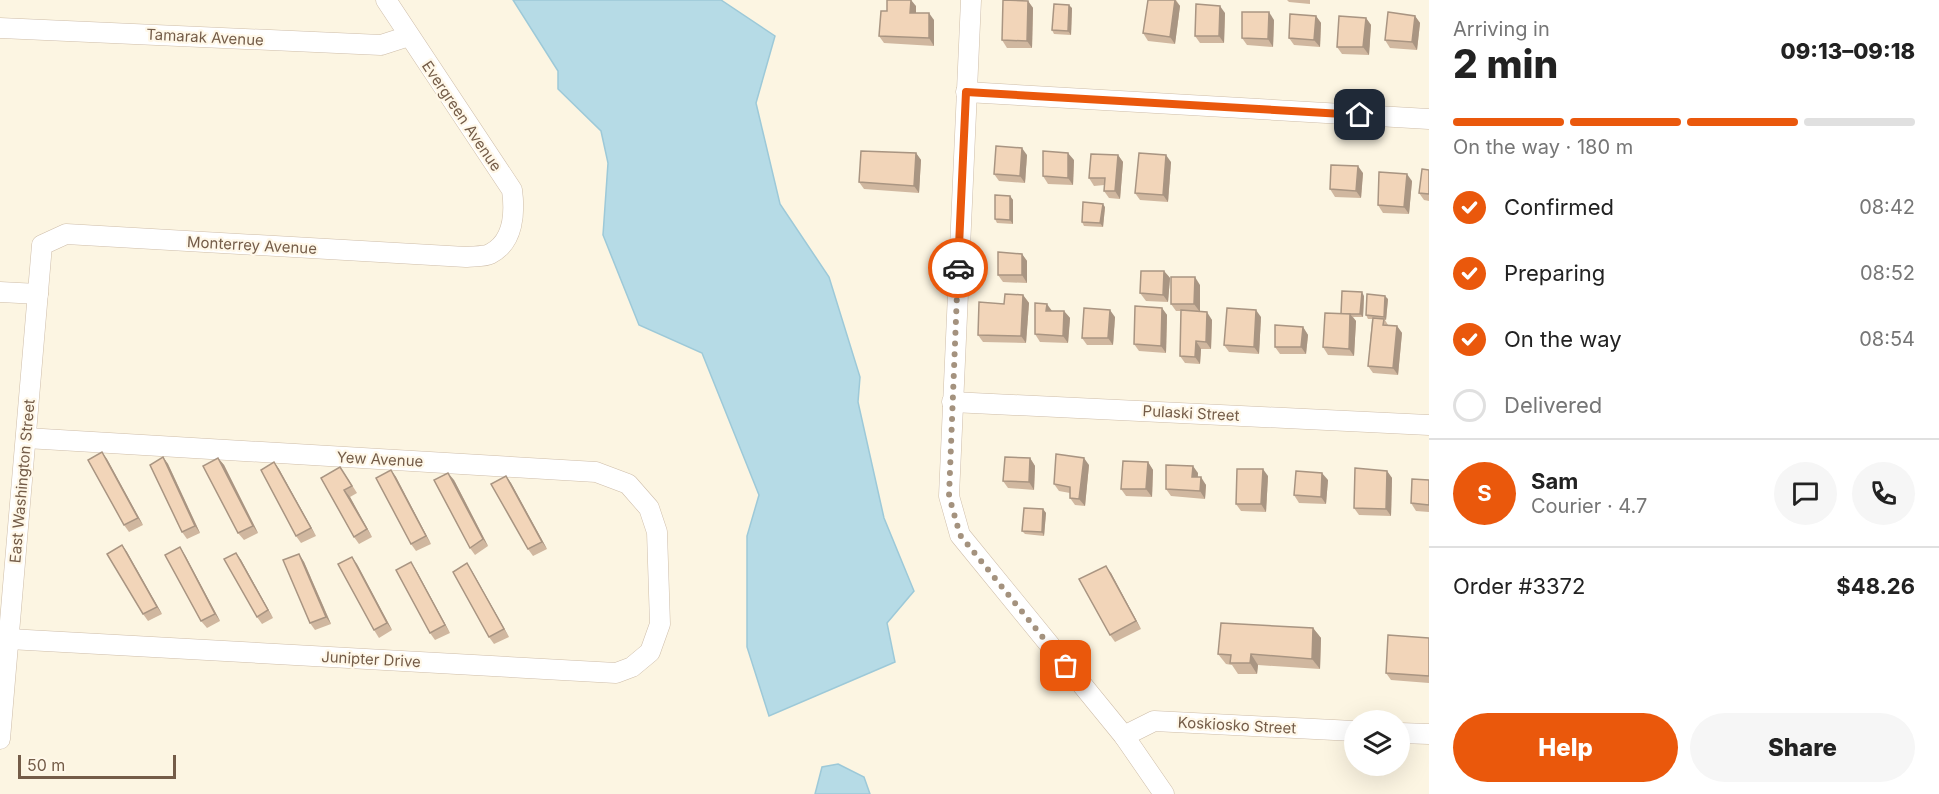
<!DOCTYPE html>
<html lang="en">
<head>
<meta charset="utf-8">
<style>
  body { margin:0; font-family:Inter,sans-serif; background:#f6f6f6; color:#222; height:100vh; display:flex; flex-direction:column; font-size:22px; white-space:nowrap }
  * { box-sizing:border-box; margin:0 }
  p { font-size:20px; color:#767676 }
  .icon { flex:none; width:33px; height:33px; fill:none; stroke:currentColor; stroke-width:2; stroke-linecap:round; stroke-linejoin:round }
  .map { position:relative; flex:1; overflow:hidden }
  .panel { display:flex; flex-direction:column; background:#fff; width:510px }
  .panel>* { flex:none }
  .buttons { position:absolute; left:1344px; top:710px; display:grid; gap:12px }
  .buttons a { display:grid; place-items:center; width:66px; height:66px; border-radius:50%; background:#fff; box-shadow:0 6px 24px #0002; font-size:30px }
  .scale { position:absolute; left:18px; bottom:15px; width:158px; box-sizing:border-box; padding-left:6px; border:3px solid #745c48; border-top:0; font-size:16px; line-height:21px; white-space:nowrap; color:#745c48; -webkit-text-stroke:4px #fff8e9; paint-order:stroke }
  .pin { position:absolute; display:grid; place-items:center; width:51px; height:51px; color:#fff; margin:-26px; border-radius:12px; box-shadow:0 3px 9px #0006 }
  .courier { position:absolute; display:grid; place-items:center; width:60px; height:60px; margin:-30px; border:4px solid #ea580c; border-radius:50%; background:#fff; color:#222; box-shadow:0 2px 8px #0007 }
  .head em { font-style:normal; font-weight:800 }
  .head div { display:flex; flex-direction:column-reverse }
  .head { display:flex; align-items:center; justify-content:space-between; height:102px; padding:0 24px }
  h1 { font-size:39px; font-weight:800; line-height:45px }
  .bar { display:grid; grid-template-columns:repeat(4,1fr); gap:9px 6px; align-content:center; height:72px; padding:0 24px }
  .bar i { height:8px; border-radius:4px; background:#e0e0e0 }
  .bar .current { background:#ea580c }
  .bar p { grid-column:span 4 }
  .line { display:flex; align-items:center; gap:15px; padding:0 24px; border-top:2px solid #e0e0e0 }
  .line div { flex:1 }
  .round { display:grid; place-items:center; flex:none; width:63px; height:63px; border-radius:32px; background:#f6f6f6 }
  ol { padding:0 24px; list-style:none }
  li { display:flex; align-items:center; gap:18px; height:66px }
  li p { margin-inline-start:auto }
  li .icon { padding:6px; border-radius:50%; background:#ea580c; color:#fff; stroke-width:4 }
  li:last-child { color:#767676 }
  li i { width:33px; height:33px; border:3px solid #e0e0e0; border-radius:50% }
  .primary-button { display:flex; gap:12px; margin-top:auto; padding:12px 24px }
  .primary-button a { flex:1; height:69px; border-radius:36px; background:#ea580c; color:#fff; font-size:24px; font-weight:800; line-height:69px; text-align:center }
  .primary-button a+a { background:#f6f6f6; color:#222 }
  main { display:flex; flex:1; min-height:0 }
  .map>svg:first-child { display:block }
  .water { fill:#b6dbe6; stroke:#9dc9d8; stroke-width:1.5 }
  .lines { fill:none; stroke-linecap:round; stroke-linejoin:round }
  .minor-casing { stroke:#cebda9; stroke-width:21 }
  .minor { stroke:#fff; stroke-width:20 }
  .wall { fill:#d0b79f }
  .shaded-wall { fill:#a99582 }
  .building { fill:#f2d5b9; stroke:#a99582; stroke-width:1.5 }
  .done { stroke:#a4927e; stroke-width:6; stroke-dasharray:0 10.8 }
  .route { stroke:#ea580c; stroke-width:8 }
  .labels { text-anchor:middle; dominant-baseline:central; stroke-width:4.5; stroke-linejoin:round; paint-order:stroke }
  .street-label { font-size:15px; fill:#745c48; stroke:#fff8e9 }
</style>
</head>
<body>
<main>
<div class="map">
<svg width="1429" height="794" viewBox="0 0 1429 794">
  <rect width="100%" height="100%" fill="#fcf5e2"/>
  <g class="water">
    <path d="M513,0H721L775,36L756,103L780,204L829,277L860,377L858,402L884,518L914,591L887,623L895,662L769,716L747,647V536L759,495L702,353L639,325L603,235L608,163L601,131L558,89V71Z"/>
    <path d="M838,764L864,777L870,794H815L822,767Z"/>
  </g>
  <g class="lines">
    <g class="minor-casing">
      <g id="minor">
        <path d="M971,0L949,496L960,535L1124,736L1164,794"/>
        <path d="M0,28L381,45L409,36"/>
        <path d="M966,92L1429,119"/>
        <path d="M0,292L38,294"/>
        <path d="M952,402L1429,425"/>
        <path d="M9,639L616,673L632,667L650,652L660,624L657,532L649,508L628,484L596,472L26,438"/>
        <path d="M1400,733L1429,734"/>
        <path d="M1124,736L1154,721L1354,731"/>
        <path d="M0,739L42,245L66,234L466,257C473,256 484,257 490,254C514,242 515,212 512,190L386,0"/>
      </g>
    </g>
    <use href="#minor" class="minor"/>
  </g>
  <g class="wall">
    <path d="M1148,0H1176L1180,6L1175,44L1148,41L1143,33Z"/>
    <path d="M1287,0H1310V4L1289,2Z"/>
    <path d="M1020,1H1028L1033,8L1032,48H1007L1002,40Z"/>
    <path d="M916,6V13L934,20V46L884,43L879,36L887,11Z"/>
    <path d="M1072,8L1071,35L1054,34L1052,30Z"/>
    <path d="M1225,13L1224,43H1200L1195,36Z"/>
    <path d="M1316,16L1321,23L1320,47L1294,45L1289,38Z"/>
    <path d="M1415,16L1420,23L1417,50L1390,48L1385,40Z"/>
    <path d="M1366,18L1371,25L1369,55L1342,54L1337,47Z"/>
    <path d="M1274,20L1273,47L1247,45L1242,38Z"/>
    <path d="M916,153L921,160L919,193L864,189L859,182Z"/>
    <path d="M1027,155L1025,183L999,181L994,174Z"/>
    <path d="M1118,155L1123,162L1120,199L1109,198L1104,191V185L1094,186L1089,178Z"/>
    <path d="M1074,160L1073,185L1048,184L1043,176Z"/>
    <path d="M1171,162L1168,202L1140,200L1135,193Z"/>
    <path d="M1429,170V201L1424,200L1419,193Z"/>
    <path d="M1363,173L1361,198L1335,197L1330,189Z"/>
    <path d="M1412,181L1409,214L1383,213L1378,205Z"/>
    <path d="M1010,196L1013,200V224L997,223L995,219Z"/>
    <path d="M1105,207L1103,227L1084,226L1082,222Z"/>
    <path d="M1022,254L1027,261V283L1003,282L998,275Z"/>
    <path d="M1164,271L1170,278L1168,302L1146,301L1140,293Z"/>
    <path d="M1200,285V312L1212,320L1211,349H1201L1200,364L1185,363L1180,356L1181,311H1176L1171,304Z"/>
    <path d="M1023,295L1029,303L1026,343L983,342L978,335L1004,304Z"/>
    <path d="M1364,296L1363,317H1353L1356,321L1354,356L1328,355L1323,347L1341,314Z"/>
    <path d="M1388,299L1386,320H1385L1388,325L1397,326L1402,333L1398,375L1373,373L1368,366L1372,319H1368L1366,315Z"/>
    <path d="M1162,308L1167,315L1166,353L1139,351L1134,344Z"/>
    <path d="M1052,311H1064L1070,318L1068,343L1040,342L1035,334Z"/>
    <path d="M1115,317L1113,345H1087L1082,338Z"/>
    <path d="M1261,317L1259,354L1229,352L1224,345Z"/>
    <path d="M1303,327L1308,335L1306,354H1280L1275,347Z"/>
    <path d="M163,457L168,464L200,533L187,539L182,532Z"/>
    <path d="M218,458L224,465L258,533L244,540L238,533Z"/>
    <path d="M1030,458L1035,466L1034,490L1008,488L1003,481Z"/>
    <path d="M107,459L143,525L129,532L124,525Z"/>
    <path d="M274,462L279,469L316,536L301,543L296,536Z"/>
    <path d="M1148,462L1153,470L1152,497L1126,496L1121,489Z"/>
    <path d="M1089,465L1085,506L1075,505L1070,498V493L1059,491L1054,484Z"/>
    <path d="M391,470L396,477L431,544L416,551L411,544Z"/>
    <path d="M1387,471L1392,478L1391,516L1359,515L1354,508Z"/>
    <path d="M1198,473V477L1206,485L1205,499L1171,496L1166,489Z"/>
    <path d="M345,474L357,493L350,497L372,537L359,544L354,537L321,478Z"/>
    <path d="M1268,476L1266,512L1241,511L1236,504Z"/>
    <path d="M454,480L488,546L475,555L470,548Z"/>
    <path d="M1328,480L1326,504L1299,503L1294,495Z"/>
    <path d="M1429,480V512L1416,511L1411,503Z"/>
    <path d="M511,483L547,549L533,556L528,549Z"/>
    <path d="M1043,509L1046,513L1044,536L1025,534L1022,531Z"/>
    <path d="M122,545L127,552L162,614L148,621L143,614Z"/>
    <path d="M236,553L241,560L273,618L262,624L257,617Z"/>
    <path d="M299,554L304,562L331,624L315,630L310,623Z"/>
    <path d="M185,555L220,621L207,628L201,621Z"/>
    <path d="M357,564L392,630L379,638L374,630Z"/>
    <path d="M416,570L450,633L435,640L430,633Z"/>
    <path d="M472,571L509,637L494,644L489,637Z"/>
    <path d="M1111,573L1141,629L1115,642L1110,635Z"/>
    <path d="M1313,628L1321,638L1320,669L1258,665L1257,674H1238L1232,665L1226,664L1218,654Z"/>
    <path d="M1429,638V683L1391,680L1386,673Z"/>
  </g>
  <g class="shaded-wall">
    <path d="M911,0L916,6V20L910,13Z"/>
    <path d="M1175,0L1180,6L1175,44L1170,37Z"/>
    <path d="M1028,1L1033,8L1032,48L1027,41Z"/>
    <path d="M1069,5L1072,8L1071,35L1068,31Z"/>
    <path d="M1220,6L1225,13L1224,43L1219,36Z"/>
    <path d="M1269,12L1274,20L1273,47L1268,39Z"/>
    <path d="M929,13L934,20V46L929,38Z"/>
    <path d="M1316,16L1321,23L1320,47L1314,40Z"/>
    <path d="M1415,16L1420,23L1417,50L1412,42Z"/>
    <path d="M1366,18L1371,25L1369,55L1363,47Z"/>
    <path d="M1022,148L1027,155L1025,183L1020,176Z"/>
    <path d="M916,153L921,160L919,193L914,186Z"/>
    <path d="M1068,153L1074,160L1073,185L1068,178Z"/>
    <path d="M1118,155L1123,162L1120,199L1115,191Z"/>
    <path d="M1166,155L1171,162L1168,202L1163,195Z"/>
    <path d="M1358,166L1363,173L1361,198L1356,191Z"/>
    <path d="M1407,174L1412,181L1409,214L1404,207Z"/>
    <path d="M1010,196L1013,200V224L1010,220Z"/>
    <path d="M1103,204L1105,207L1103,227L1100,223Z"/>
    <path d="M1022,254L1027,261V283L1022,275Z"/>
    <path d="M1164,271L1170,278L1168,302L1163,295Z"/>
    <path d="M1195,277L1200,285V312L1194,304Z"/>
    <path d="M1362,292L1364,296L1363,317L1360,314Z"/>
    <path d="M1023,295L1029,303L1026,343L1021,336Z"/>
    <path d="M1385,296L1388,299L1386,320L1384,317Z"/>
    <path d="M1047,304L1052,311H1046Z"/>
    <path d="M1162,308L1167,315L1166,353L1161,346Z"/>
    <path d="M1110,310L1115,317L1113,345L1108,338Z"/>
    <path d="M1256,310L1261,317L1259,354L1254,347Z"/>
    <path d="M1064,311L1070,318L1068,343L1063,336Z"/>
    <path d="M1207,312L1212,320L1211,349L1206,342Z"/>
    <path d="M1350,314L1356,321L1354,356L1349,349Z"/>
    <path d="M1397,326L1402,333L1398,375L1393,368Z"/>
    <path d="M1303,327L1308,335L1306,354L1301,347Z"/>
    <path d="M1196,341L1201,349L1200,364L1195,357Z"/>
    <path d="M102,452L107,459L143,525L138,518Z"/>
    <path d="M163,457L168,464L200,533L195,526Z"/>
    <path d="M218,458L224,465L258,533L253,526Z"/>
    <path d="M1030,458L1035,466L1034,490L1029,482Z"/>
    <path d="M1084,458L1089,465L1085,506L1079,499Z"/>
    <path d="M274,462L279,469L316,536L311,528Z"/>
    <path d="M1148,462L1153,470L1152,497L1146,489Z"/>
    <path d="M1193,466L1198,473L1197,484L1192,477Z"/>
    <path d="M1263,469L1268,476L1266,512L1261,504Z"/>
    <path d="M391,470L396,477L431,544L426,536Z"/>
    <path d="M1387,471L1392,478L1391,516L1386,509Z"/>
    <path d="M448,473L454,480L488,546L483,539Z"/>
    <path d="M1322,473L1328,480L1326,504L1321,497Z"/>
    <path d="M506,476L511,483L547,549L542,542Z"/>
    <path d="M1201,477L1206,485L1205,499L1200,491Z"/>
    <path d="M344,490L350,497L372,537L367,529Z"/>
    <path d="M1043,509L1046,513L1044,536L1042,532Z"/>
    <path d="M122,545L127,552L162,614L157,607Z"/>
    <path d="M180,547L185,555L220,621L215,614Z"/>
    <path d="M236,553L241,560L273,618L268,610Z"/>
    <path d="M299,554L304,562L331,624L326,617Z"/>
    <path d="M352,557L357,564L392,630L387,623Z"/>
    <path d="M411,562L416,570L450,633L445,625Z"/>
    <path d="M467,563L472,571L509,637L504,629Z"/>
    <path d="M1106,566L1111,573L1141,629L1136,621Z"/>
    <path d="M1313,628L1321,638L1320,669L1312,659Z"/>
    <path d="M1251,654L1258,665L1257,674L1250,663Z"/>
  </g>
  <g class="building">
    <path d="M887,0H911L910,13H929V38L879,36L881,11H887Z"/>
    <path d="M1003,0L1028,1L1027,41L1002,40Z"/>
    <path d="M1148,0H1175L1170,37L1143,33Z"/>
    <path d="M1054,4L1069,5L1068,31L1052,30Z"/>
    <path d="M1196,4L1220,6L1219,36H1195Z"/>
    <path d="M1242,12H1269L1268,39L1242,38Z"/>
    <path d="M1388,12L1415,16L1412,42L1385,40Z"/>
    <path d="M1290,14L1316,16L1314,40L1289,38Z"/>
    <path d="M1339,16L1366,18L1363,47H1337Z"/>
    <path d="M996,146L1022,148L1020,176L994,174Z"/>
    <path d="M861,151L916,153L914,186L859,182Z"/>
    <path d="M1043,151L1068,153V178L1043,176Z"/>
    <path d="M1139,153L1166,155L1163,195L1135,193Z"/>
    <path d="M1091,154L1118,155L1115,191H1104L1105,178H1089Z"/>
    <path d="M1331,165L1358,166L1356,191L1330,189Z"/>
    <path d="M1422,169L1429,170V194L1419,193Z"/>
    <path d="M1379,172L1407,174L1404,207L1378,205Z"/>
    <path d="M995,195L1010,196V220L995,219Z"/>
    <path d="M1083,202L1103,204L1100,223L1082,222Z"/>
    <path d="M998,252L1022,254V275H998Z"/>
    <path d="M1141,271H1164L1163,295L1140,293Z"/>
    <path d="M1171,277H1195L1194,304H1171Z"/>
    <path d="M1342,291L1362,292L1360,314H1341Z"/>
    <path d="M1005,294L1023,295L1021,336L978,335L979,302L1004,304Z"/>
    <path d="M1367,294L1385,296L1384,317L1366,315Z"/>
    <path d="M1035,303L1047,304L1046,311H1064L1063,336L1035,334Z"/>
    <path d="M1135,306L1162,308L1161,346L1134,344Z"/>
    <path d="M1084,308L1110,310L1108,338H1082Z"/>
    <path d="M1227,308L1256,310L1254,347L1224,345Z"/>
    <path d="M1181,310L1207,312L1206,342L1196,341L1195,357L1180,356Z"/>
    <path d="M1325,313L1350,314L1349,349L1323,347Z"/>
    <path d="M1373,318L1384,319L1383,325L1397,326L1393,368L1368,366Z"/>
    <path d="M1275,325L1303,327L1301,347H1275Z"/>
    <path d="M102,452L138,518L124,525L88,460Z"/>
    <path d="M1056,454L1084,458L1079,499L1070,498V487L1054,484Z"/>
    <path d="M163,457L195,526L182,532L150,465Z"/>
    <path d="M1005,457L1030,458L1029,482L1003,481Z"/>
    <path d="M218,458L253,526L238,533L203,466Z"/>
    <path d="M1123,461L1148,462L1146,489H1121Z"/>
    <path d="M274,462L311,528L296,536L261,470Z"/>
    <path d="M1166,465L1193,466L1192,477H1201L1200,491L1166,489Z"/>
    <path d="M340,467L352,486L344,490L367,529L354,537L321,478Z"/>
    <path d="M1355,468L1387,471L1386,509L1354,508Z"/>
    <path d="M1237,469H1263L1261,504H1236Z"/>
    <path d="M391,470L426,536L411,544L376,478Z"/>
    <path d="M1296,471L1322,473L1321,497L1294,495Z"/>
    <path d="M448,473L483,539L470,548L434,480Z"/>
    <path d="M506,476L542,542L528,549L491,484Z"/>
    <path d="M1412,479L1429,480V505L1411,503Z"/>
    <path d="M1024,508L1043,509L1042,532L1022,531Z"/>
    <path d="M122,545L157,607L143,614L107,554Z"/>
    <path d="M180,547L215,614L201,621L165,555Z"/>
    <path d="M236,553L268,610L257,617L224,559Z"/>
    <path d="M299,554L326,617L310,623L283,560Z"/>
    <path d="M352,557L387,623L374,630L338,564Z"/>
    <path d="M411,562L445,625L430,633L396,570Z"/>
    <path d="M467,563L504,629L489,637L453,572Z"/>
    <path d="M1106,566L1136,621L1110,635L1079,579Z"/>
    <path d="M1221,623L1313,628L1312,659L1251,654L1250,663H1230L1231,655L1218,654Z"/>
    <path d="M1388,635L1429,638V676L1386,673Z"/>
  </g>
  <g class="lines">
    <path class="done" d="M958,268L949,496L960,535L1066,666"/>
    <path class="route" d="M958,268L966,92L1360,115"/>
  </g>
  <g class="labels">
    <g class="street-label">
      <text transform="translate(205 37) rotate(3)">Tamarak Avenue</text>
      <text transform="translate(462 116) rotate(56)">Evergreen Avenue</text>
      <text transform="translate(252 245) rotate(3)">Monterrey Avenue</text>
      <text transform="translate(1191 413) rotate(3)">Pulaski Street</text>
      <text transform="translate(380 459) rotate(3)">Yew Avenue</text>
      <text transform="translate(22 481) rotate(-85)">East Washington Street</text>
      <text transform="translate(371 659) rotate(3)">Junipter Drive</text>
      <text transform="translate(1237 725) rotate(3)">Koskiosko Street</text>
    </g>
  </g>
</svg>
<div class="buttons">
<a><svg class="icon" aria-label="layers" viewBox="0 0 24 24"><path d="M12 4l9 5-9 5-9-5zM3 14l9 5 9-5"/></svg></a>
</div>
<div class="scale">50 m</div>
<div class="pin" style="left:1066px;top:666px;background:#ea580c"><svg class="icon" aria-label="bag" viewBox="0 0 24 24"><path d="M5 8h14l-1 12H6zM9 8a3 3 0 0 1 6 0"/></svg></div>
<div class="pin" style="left:1360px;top:115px;background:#1f2937"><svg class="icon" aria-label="home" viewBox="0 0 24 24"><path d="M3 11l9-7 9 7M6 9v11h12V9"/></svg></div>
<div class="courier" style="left:958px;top:268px"><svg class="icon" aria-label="car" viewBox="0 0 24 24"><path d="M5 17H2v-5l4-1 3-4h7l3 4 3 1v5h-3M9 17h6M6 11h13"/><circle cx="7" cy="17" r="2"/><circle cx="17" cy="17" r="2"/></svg></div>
</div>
<section class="panel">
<div class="head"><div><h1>2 min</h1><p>Arriving in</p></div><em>09:13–09:18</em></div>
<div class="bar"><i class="current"></i><i class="current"></i><i class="current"></i><i></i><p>On the way · 180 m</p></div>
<ol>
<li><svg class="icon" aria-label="check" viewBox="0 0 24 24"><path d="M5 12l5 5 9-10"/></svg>Confirmed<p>08:42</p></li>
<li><svg class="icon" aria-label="check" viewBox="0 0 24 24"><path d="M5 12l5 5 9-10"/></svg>Preparing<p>08:52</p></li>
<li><svg class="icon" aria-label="check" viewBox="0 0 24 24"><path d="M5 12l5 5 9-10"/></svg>On the way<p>08:54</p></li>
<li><i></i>Delivered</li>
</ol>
<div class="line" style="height:108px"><b class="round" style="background:#ea580c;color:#fff">S</b><div><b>Sam</b><p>Courier · 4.7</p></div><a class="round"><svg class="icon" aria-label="chat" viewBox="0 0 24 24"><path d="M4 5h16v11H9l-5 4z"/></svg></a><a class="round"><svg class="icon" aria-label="phone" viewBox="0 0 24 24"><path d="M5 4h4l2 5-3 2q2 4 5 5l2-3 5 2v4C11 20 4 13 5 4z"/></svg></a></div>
<div class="line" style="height:78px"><div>Order #3372</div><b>$48.26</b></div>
<div class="primary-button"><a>Help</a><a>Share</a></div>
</section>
</main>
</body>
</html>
